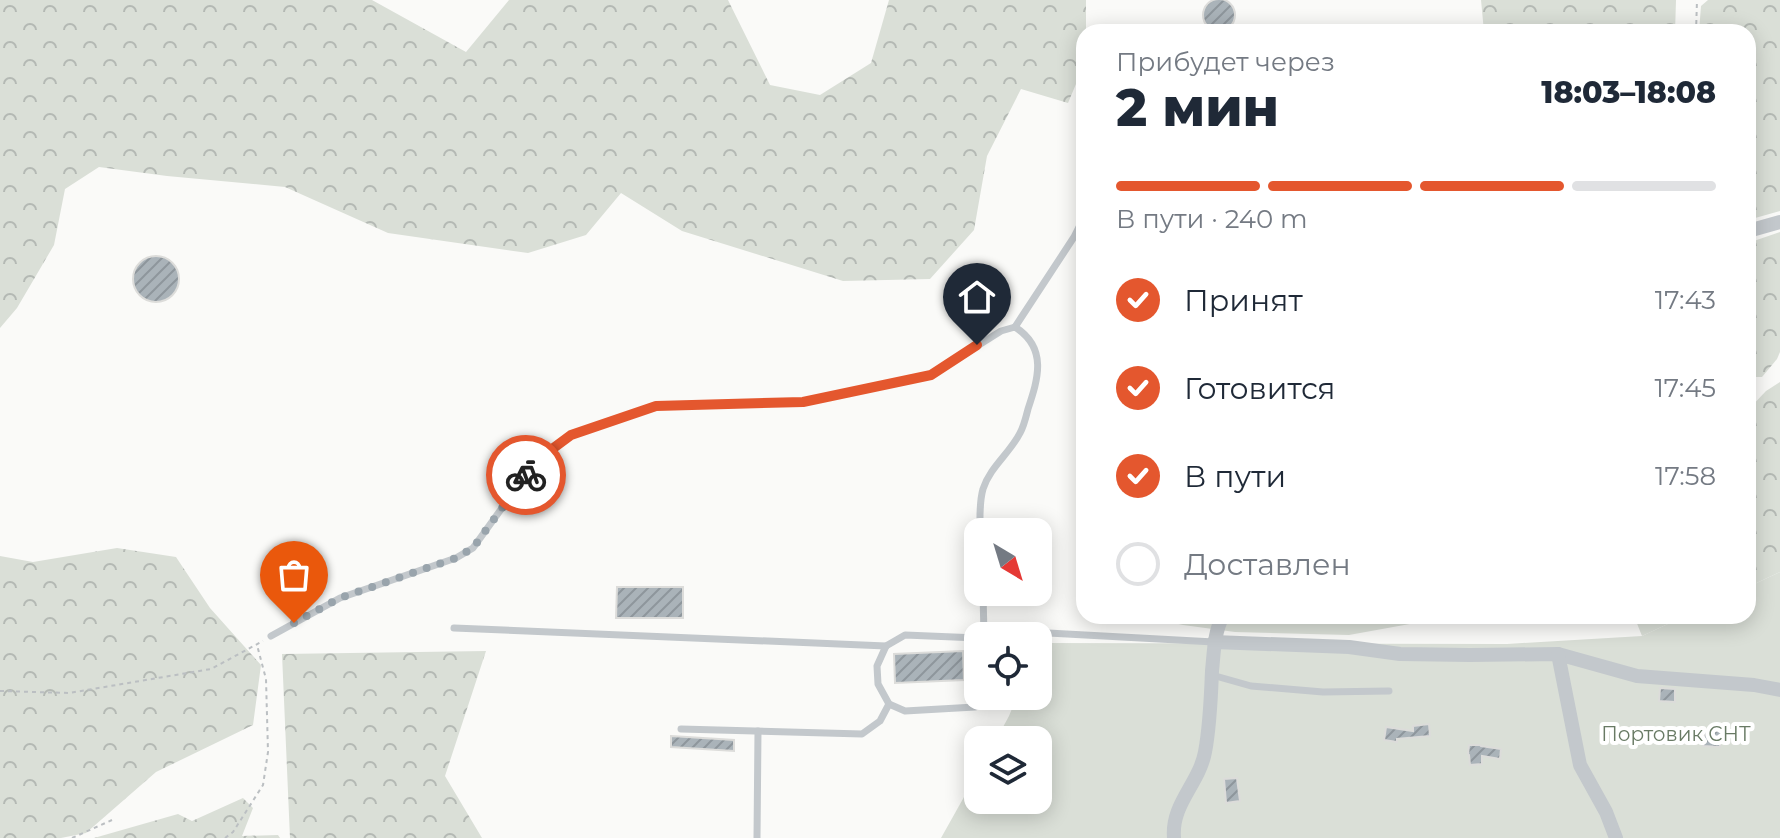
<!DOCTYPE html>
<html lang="ru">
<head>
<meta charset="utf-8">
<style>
  body { margin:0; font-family:Montserrat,sans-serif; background:#f2f2f3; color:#1f2937; height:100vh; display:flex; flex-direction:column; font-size:30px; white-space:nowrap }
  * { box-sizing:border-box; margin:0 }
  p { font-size:26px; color:#747a83 }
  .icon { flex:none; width:44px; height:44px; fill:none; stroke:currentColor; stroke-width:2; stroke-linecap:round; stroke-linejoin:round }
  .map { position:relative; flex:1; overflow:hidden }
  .details { position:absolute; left:1076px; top:24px; width:680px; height:600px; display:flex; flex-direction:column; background:#fff; border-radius:24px; box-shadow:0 4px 20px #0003 }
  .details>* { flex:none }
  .needle { width:52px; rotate:142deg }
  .controls { position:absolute; left:964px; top:518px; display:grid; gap:16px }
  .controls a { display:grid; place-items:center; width:88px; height:88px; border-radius:16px; background:#fff; box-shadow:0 4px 20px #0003; font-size:40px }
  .pin { position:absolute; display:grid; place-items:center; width:68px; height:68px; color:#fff; margin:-82px -34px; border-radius:50% 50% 50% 0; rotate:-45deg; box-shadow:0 0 8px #0007 }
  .pin .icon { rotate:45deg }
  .courier { position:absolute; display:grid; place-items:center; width:80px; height:80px; margin:-40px; border:6px solid #e4572e; border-radius:50%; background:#fff; color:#222; box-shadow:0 2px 10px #0007 }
  .summary em { font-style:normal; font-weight:800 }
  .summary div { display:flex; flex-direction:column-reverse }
  .summary { display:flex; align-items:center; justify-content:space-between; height:136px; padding:0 40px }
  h1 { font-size:52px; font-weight:800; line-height:60px }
  .bar { display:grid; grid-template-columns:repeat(4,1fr); gap:12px 8px; align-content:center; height:96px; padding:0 40px }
  .bar i { height:10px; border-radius:6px; background:#e0e1e3 }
  .bar .on { background:#e4572e }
  .bar p { grid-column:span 4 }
  ol { padding:0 40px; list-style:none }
  li { display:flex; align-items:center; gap:24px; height:88px }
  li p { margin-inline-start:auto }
  li .icon { padding:8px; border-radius:50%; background:#e4572e; color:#fff; stroke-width:4 }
  li:last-child { color:#747a83 }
  li i { width:44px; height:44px; border:4px solid #e0e1e3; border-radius:50% }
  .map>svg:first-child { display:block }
  .forest { fill:url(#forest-crowns) }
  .green { fill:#dadfd7 }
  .building { fill:url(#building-hatch); stroke:#dcdcda; stroke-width:2 }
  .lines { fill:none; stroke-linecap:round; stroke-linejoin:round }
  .path { stroke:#bbbfc2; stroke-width:2; stroke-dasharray:4 4; stroke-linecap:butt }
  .service { stroke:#c3c8cc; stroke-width:7 }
  .minor { stroke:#c3c8cc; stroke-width:14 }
  .done { stroke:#99a4ac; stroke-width:8; stroke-dasharray:0 14.4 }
  .route { stroke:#e4572e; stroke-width:10 }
  .labels { text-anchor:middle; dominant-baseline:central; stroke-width:8; stroke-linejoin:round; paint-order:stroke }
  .park-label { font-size:20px; fill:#687a64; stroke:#fff }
</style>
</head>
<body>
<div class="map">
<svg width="1780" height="838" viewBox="0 0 1780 838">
  <defs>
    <pattern id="forest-crowns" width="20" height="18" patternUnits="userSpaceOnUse" patternTransform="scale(2)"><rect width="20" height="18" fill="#dadfd7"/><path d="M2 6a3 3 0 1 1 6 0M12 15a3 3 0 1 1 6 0" fill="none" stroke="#b4b9b4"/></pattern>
    <pattern id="building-hatch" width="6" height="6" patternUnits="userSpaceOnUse" patternTransform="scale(2)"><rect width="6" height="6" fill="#aab3b9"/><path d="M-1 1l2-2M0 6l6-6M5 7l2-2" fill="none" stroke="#8e969c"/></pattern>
  </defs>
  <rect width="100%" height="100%" fill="#fafaf8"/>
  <g class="forest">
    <path d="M0,0H372L466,52L509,0H728L770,85L820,95L871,63L889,0H1086V32H1084V65L1068,103L1021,89L987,156L974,230L930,279L843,281L682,231L621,193L586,235L528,253L388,233L285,187L167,176L99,167L65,189L54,245L17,308L0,328Z"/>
    <path d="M1481,0H1676L1675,32H1484Z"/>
    <path d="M1708,0H1780V211L1748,220V32H1699L1701,6Z"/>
    <path d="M1780,232V352L1777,359L1762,377H1748V243Z"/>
    <path d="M1780,382V572L1748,587V410L1766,391Z"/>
    <path d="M117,548L176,557L210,608L261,665L253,725L156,772L86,833L61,838H0V556L33,562Z"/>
    <path d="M1143,616H1454L1349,635L1235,632L1183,625Z"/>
    <path d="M1634,616H1685L1642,636Z"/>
    <path d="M486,651L445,776L482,838H290L282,654Z"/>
    <path d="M243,798L253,808L242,836L278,835L280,838H94L178,814L192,821Z"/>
  </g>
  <path class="green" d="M1780,572V838H941L978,772V800H1038V740H996L1009,716L1017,696H1038V643L1507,644L1642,636L1685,616H1748V587Z"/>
  <g class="building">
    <circle cx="1219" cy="15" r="16"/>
    <circle cx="156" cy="279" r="23"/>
    <path d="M617,587H683V618H616Z"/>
    <path d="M963,651L964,680L895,683L894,654Z"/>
    <path d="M1660,688L1675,689V702L1659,701Z"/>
    <path d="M1429,724L1430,736L1397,739V742L1384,740L1386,727L1413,731V726Z"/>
    <path d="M1705,730L1721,731L1720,747L1703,746Z"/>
    <path d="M671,736L734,740V751L671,747Z"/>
    <path d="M1469,745H1480L1481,746L1501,749L1500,759L1482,756V764L1470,765L1469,755L1468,754Z"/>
    <path d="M1237,778L1240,801L1226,803L1224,779Z"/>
  </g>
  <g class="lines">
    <g class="path">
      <path d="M1696,32L1697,0"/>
      <path d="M0,691L69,693L211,669L263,641"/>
      <path d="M72,838L112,820"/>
      <path d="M225,838L233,832L263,785L268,752L266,679L257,645"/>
    </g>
    <g class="service">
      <path d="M1015,327L1074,237L1084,217"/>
      <path d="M983,592L984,636"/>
      <path d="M454,628L886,646"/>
      <path d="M271,636L340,598L456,558L473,548L536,461L571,435L656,406L803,402L931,375L1001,331L1015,327C1048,348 1038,379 1028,409C1026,417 1024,426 1020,433C1010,453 990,467 983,489C979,503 980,517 980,532"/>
      <path d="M992,636L1012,631L1214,642"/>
      <path d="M1212,675L1251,686L1323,692L1389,691"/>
      <path d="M975,707L905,711L889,704L878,684L877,666L886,646L905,635L978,638"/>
      <path d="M681,729L862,734L880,721L889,704"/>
      <path d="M757,838L758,731"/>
    </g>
    <g class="minor">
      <path d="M1748,231L1780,222"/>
      <path d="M1214,642L1349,647L1400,654L1470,655L1558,654L1637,676L1754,685L1780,690"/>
      <path d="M1558,654L1580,765L1606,812L1616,838"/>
      <path d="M1174,838C1171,804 1199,784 1205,752C1210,726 1211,697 1212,671C1214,652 1214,632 1223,616"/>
    </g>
  </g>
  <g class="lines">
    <path class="done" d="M294,623L340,598L456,558L473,548L526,475"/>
    <path class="route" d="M526,475L536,461L571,435L656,406L803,402L931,375L977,345"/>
  </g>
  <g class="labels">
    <g class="park-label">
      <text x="1676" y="734">Портовик СНТ</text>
    </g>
  </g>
</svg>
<div class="controls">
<a><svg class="needle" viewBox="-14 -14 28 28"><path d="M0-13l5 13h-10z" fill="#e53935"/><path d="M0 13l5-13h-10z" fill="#747a83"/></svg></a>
<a><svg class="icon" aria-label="locate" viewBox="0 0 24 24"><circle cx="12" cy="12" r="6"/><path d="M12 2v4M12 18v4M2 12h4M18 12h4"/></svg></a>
<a><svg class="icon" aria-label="layers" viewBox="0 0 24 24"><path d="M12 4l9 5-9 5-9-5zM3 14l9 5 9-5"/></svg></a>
</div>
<div class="pin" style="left:294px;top:623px;background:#ea580c"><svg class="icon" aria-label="bag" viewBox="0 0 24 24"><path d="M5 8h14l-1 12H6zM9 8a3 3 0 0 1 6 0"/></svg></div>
<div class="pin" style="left:977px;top:345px;background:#1f2937"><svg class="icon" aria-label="home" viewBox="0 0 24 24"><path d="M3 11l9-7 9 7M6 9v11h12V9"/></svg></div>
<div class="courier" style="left:526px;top:475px"><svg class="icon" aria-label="bike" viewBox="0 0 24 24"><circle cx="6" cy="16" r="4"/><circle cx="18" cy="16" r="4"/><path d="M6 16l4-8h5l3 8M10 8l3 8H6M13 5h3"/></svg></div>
<section class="details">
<div class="summary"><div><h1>2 мин</h1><p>Прибудет через</p></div><em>18:03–18:08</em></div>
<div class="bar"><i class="on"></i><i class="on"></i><i class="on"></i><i></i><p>В пути · 240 m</p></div>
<ol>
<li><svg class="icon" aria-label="check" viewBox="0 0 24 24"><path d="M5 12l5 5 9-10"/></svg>Принят<p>17:43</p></li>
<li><svg class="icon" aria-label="check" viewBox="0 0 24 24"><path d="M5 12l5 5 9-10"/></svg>Готовится<p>17:45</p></li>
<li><svg class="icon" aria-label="check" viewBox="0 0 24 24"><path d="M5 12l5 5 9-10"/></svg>В пути<p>17:58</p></li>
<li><i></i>Доставлен</li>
</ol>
</section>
</div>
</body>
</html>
